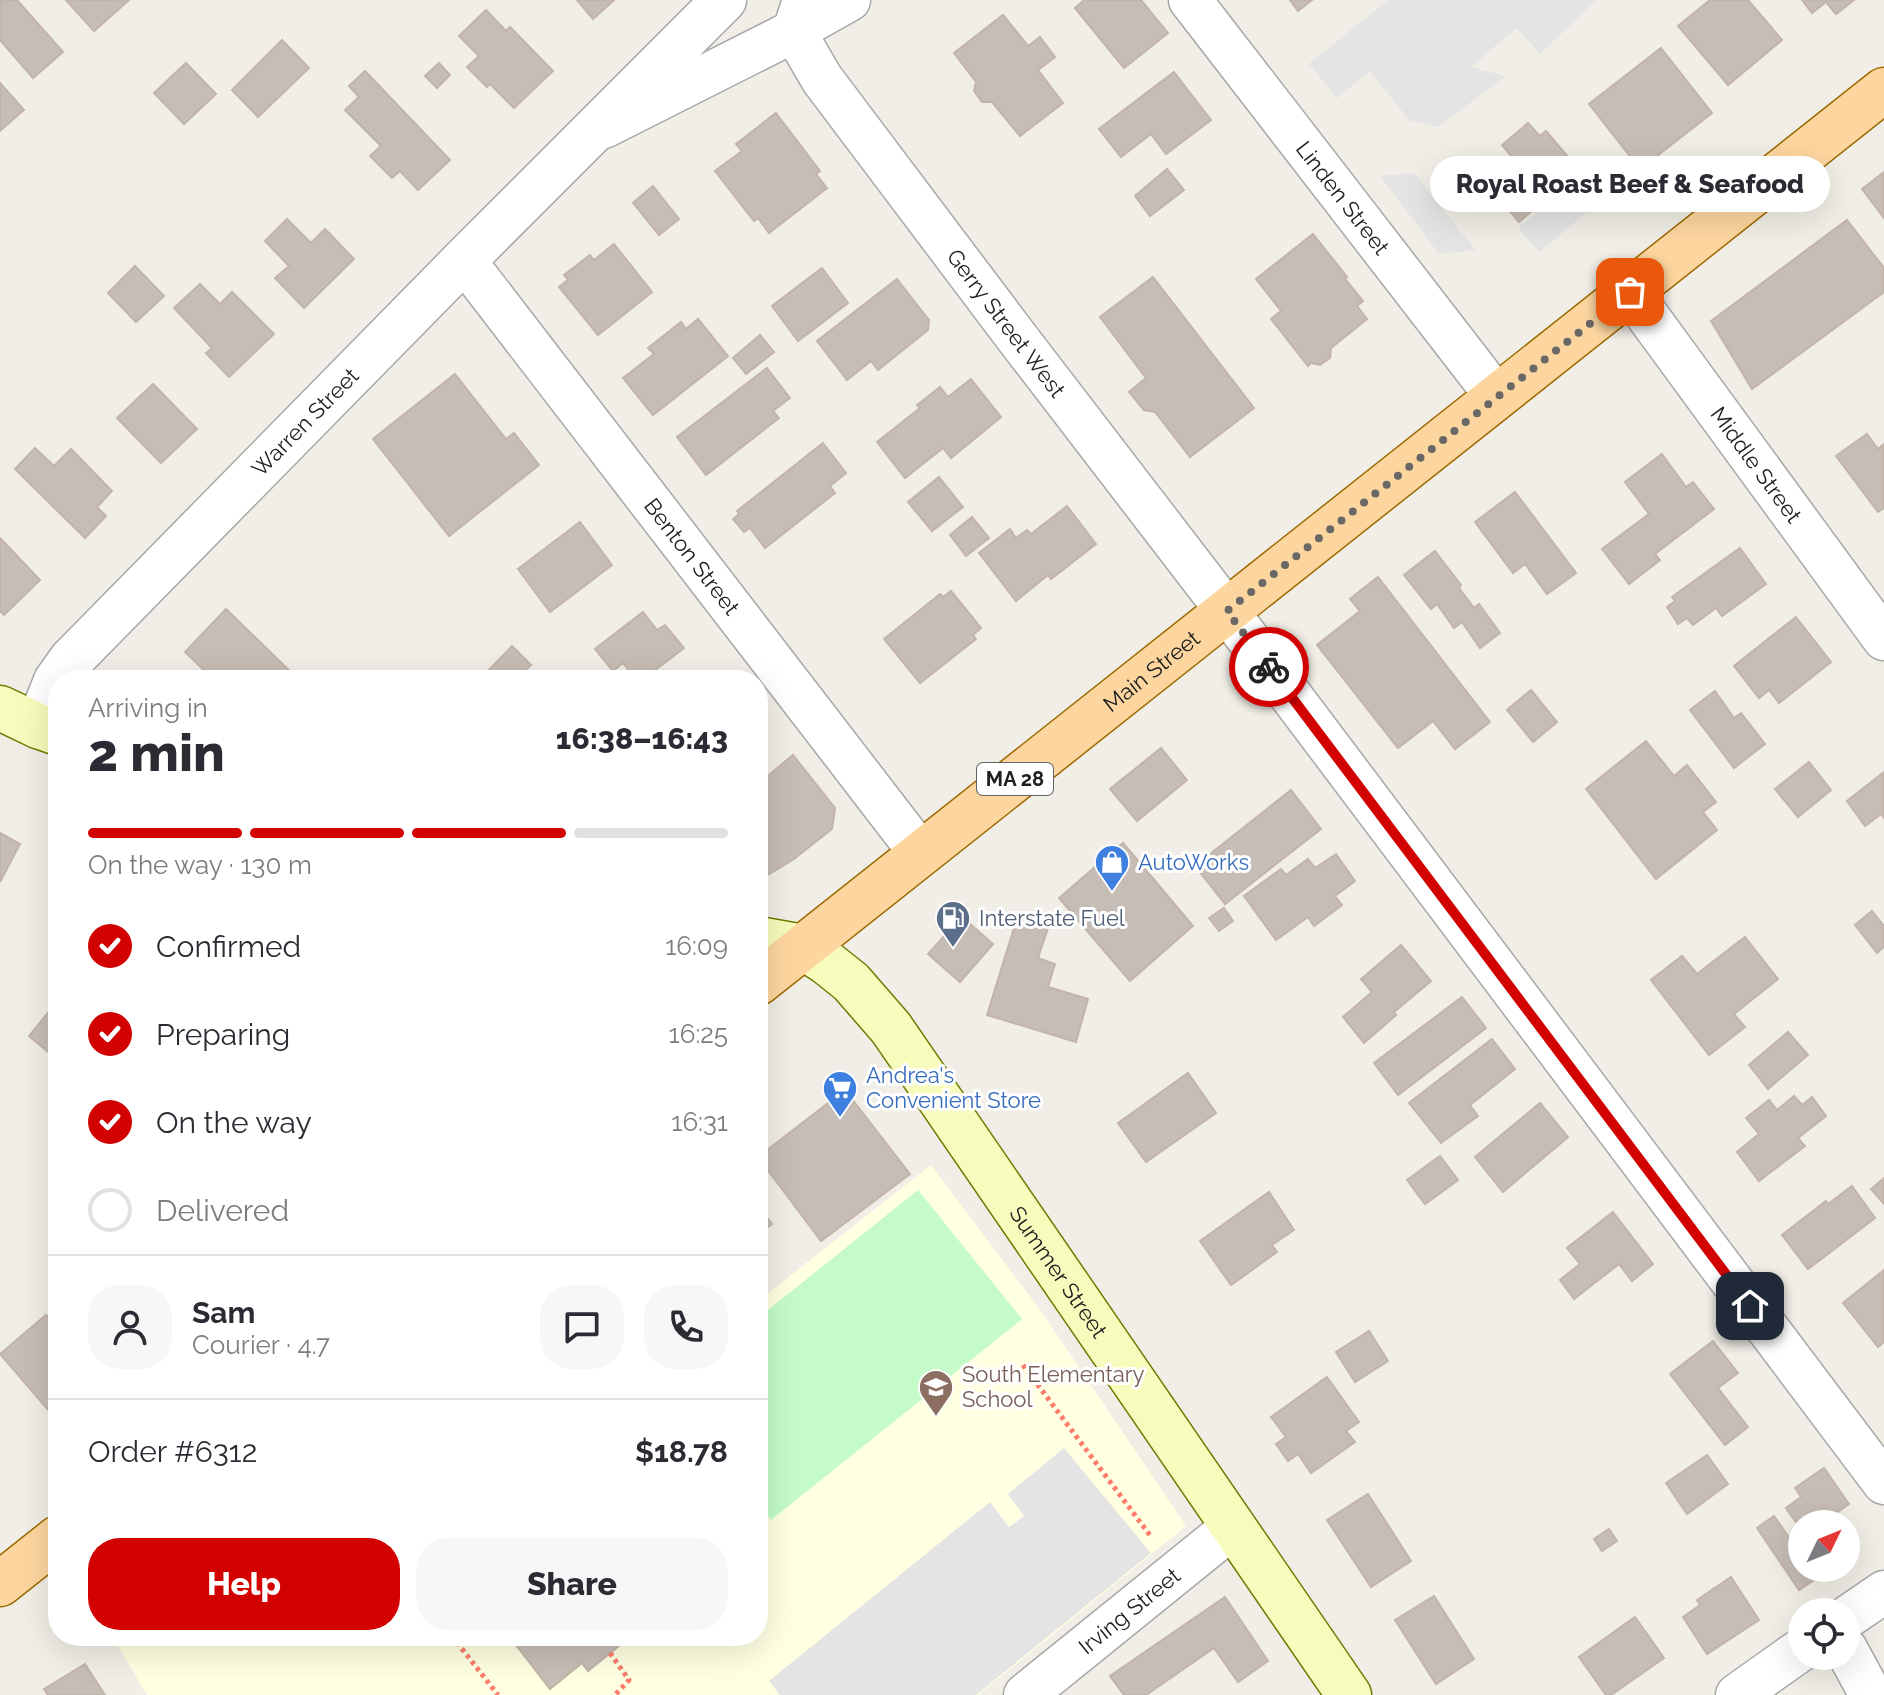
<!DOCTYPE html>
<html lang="en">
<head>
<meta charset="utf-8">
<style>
  body { margin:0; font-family:Raleway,sans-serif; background:#f7f7f7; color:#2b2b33; height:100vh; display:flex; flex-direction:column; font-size:30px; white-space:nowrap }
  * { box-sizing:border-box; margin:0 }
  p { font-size:26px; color:#7c7c81 }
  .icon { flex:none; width:44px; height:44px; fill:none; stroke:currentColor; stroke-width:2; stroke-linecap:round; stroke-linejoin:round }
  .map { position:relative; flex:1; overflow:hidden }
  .drawer { position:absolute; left:48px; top:670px; width:720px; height:976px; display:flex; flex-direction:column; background:#fff; border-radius:32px; box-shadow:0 8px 32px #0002 }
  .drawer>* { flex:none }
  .needle { width:52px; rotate:47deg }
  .fabs { position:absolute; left:1788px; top:1510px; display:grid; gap:16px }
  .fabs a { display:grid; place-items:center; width:72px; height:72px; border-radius:50%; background:#fff; box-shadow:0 8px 32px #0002; font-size:40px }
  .pin { position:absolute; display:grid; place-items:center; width:68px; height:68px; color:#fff; margin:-34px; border-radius:16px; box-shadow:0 4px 12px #0006 }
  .courier { position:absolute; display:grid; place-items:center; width:80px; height:80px; margin:-40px; border:6px solid #d10200; border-radius:50%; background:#fff; color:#222; box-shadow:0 2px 10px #0007 }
  .bubble { position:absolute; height:56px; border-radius:28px; background:#fff; box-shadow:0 8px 32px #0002; font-size:26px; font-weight:800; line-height:56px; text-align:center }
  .overview em { font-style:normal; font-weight:800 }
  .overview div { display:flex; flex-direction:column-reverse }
  .overview { display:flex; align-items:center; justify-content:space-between; height:136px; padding:0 40px }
  h1 { font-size:52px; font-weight:800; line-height:60px }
  .bar { display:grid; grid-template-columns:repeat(4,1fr); gap:12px 8px; align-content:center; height:96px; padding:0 40px }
  .bar i { height:10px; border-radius:6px; background:#e1e1e2 }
  .bar .active { background:#d10200 }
  .bar p { grid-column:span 4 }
  .line { display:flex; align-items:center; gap:20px; padding:0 40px; border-top:2px solid #e1e1e2 }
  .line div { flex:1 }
  .round { display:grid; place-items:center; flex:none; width:84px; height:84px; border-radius:32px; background:#f7f7f7 }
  ol { padding:0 40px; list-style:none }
  li { display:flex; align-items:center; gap:24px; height:88px }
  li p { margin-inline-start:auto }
  li .icon { padding:8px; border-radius:50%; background:#d10200; color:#fff; stroke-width:4 }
  li:last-child { color:#7c7c81 }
  li i { width:44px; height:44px; border:4px solid #e1e1e2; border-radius:50% }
  .primary-button { display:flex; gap:16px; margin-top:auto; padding:16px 40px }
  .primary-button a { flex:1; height:92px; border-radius:32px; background:#d10200; color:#fff; font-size:32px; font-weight:800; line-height:92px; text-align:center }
  .primary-button a+a { background:#f7f7f7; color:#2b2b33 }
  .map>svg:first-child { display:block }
  .education { fill:#ffffe2 }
  .park { fill:#c4fbc9 }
  .parking { fill:#e4e4e4 }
  .building { fill:#c6bdb6; stroke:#c3b4a9; stroke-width:2 }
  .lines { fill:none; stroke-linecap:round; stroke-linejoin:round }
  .minor-casing { stroke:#a7a7a7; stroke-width:45 }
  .tertiary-casing { stroke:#a7a7a7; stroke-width:47 }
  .secondary-casing { stroke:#6e7c03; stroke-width:47 }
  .primary-casing { stroke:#9d6a00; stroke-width:47 }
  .path { stroke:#fc7c6d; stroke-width:5; stroke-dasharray:4 4; stroke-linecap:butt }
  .minor { stroke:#fff; stroke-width:42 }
  .tertiary { stroke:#fff; stroke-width:44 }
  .secondary { stroke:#f7fbbb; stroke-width:44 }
  .primary { stroke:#fdd69f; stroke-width:44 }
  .done { stroke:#696866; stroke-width:8; stroke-dasharray:0 14.4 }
  .route { stroke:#d10200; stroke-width:10 }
  .labels { text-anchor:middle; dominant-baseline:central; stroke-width:6; stroke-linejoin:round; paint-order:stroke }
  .shield { fill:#fff; stroke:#636363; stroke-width:2 }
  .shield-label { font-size:20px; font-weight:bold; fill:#202020 }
  .street-label { font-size:22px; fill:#202020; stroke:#fff }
  .shop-label { font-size:22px; fill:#366cbe; stroke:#fff; text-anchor:start }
  .service-label { font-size:22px; fill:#4e5e75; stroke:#fff; text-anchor:start }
  .education-label { font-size:22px; fill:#785e54; stroke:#fff; text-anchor:start }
</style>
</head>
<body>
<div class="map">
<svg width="1884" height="1695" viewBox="0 0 1884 1695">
  <rect width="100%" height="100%" fill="#f1eee7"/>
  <path class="education" d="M931,1165L1041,1311L1186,1526L978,1695H147L112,1636H758V1301Z"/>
  <path class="park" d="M918,1190L1022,1319L771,1520L758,1503V1318Z"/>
  <g class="parking">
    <path d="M1388,0H1596L1540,54L1517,28L1470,67L1506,76L1438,127L1409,120L1370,71L1337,98L1309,64Z"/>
    <path d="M1414,173L1475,250L1439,254L1380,176Z"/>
    <path d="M1583,174L1603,199L1539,252L1518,228Z"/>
    <path d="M1064,1448L1151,1553L976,1695H780L769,1681L990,1502L1009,1527L1024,1516L1008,1494Z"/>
  </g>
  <g class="building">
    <path d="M1,0H17L63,52L33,78L0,40Z"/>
    <path d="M66,0H129L94,31Z"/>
    <path d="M577,0H614L593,19Z"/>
    <path d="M1084,0H1141L1168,33L1124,68L1075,8Z"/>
    <path d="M1290,0H1312L1298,11Z"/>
    <path d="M1710,0H1748L1782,40L1728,85L1678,26Z"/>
    <path d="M1802,0H1854L1836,14L1826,2L1812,13Z"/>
    <path d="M486,10L506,31L510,27L553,71L514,108L490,84L487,87L467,67L479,56L459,36Z"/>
    <path d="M1003,15L1028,46L1040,37L1055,57L1038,70L1063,103L1020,136L992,102H982L974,91L976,82L954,53Z"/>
    <path d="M282,40L309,68L258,117L232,90Z"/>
    <path d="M1661,48L1712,113L1640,169L1589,104Z"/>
    <path d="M186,63L216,94L184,124L154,93Z"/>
    <path d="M439,63L450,75L437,88L425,76Z"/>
    <path d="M365,71L450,160L418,190L400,171L392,178L370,156L381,146L345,110L359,97L349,86Z"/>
    <path d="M1174,72L1211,120L1166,154L1151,134L1121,157L1099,129Z"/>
    <path d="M0,83L24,110L0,131Z"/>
    <path d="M776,113L820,171L816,174L827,188L769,233L758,218L754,221L715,171L742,151L736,144Z"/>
    <path d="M1528,123L1540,136L1546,131L1580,171L1519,222L1484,180L1512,157L1502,145Z"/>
    <path d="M1167,169L1184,190L1150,216L1135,196Z"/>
    <path d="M1884,172V218L1862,189Z"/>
    <path d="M653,186L679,219L659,235L633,203Z"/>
    <path d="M287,219L311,243L325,229L354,259L304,308L275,278L289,266L265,241Z"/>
    <path d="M1847,220L1884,268V292L1752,389L1711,321Z"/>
    <path d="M1313,234L1347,277L1345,279L1363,301L1357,306L1367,319L1331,348L1330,358L1320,365L1311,363L1308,366L1271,319L1281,311L1256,279Z"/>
    <path d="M614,244L652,292L598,335L559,287L568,280L564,275L590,255L594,260Z"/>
    <path d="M135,266L164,296L136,322L108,293Z"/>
    <path d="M822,268L848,303L798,341L772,306Z"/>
    <path d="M1153,277L1254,408L1190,457L1155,412L1144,410L1129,392L1146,378L1100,317Z"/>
    <path d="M897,279L929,320L928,330L878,370L871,361L847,380L817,341Z"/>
    <path d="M200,284L220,304L232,292L274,334L229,377L206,353L212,348L174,308Z"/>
    <path d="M698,319L728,356L653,415L623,378L654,354L648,348L681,322L686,329Z"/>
    <path d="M760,335L774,352L746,374L733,358Z"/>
    <path d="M767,368L790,398L773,411L779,418L706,475L677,437Z"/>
    <path d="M455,374L506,439L514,433L539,465L449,536L373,439Z"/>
    <path d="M971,379L1001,417L951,458L943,448L905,478L877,442L920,408L917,405L940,387L948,397Z"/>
    <path d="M153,384L197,429L161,463L117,418Z"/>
    <path d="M1867,434L1878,449L1884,444V508L1878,512L1836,456Z"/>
    <path d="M823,443L846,473L830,486L835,493L765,548L750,528L744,532L733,519L739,514L737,511Z"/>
    <path d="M35,448L54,466L71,449L112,491L97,507L106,516L85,538L15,469Z"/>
    <path d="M1662,454L1686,487L1693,482L1714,509L1655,554L1660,560L1629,584L1602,549L1649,514L1625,482Z"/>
    <path d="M939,477L963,507L932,531L908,502Z"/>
    <path d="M1515,492L1576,573L1547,594L1525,564L1513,573L1475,522Z"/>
    <path d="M1067,506L1096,544L1051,579L1048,575L1016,601L979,553L1010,529L1016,538L1027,530L1031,534Z"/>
    <path d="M972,517L989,538L966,556L950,535Z"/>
    <path d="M580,522L612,565L550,612L518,569Z"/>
    <path d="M0,538L40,580L4,615L0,611Z"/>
    <path d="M1740,548L1766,584L1722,616L1716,608L1693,625L1687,618L1678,624L1667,607L1675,601L1672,597Z"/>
    <path d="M1435,551L1461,585L1459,588L1474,608L1479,604L1500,633L1480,648L1462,622L1454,628L1437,604L1431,609L1404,575Z"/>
    <path d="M1378,577L1490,722L1455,749L1433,721L1398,748L1317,645L1360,611L1350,599Z"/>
    <path d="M951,591L981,628L973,635L976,639L920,683L884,639L940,594L943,597Z"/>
    <path d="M226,609L299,680H214L185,652Z"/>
    <path d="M643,612L657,630L665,625L684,648L642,680H637L623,663L613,671L595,649Z"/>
    <path d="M1796,617L1831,662L1779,703L1769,690L1759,698L1734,666Z"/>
    <path d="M512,646L531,665L516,680H489L484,675Z"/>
    <path d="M1531,690L1557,722L1533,742L1507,710Z"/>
    <path d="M1715,691L1734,718L1741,713L1765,744L1734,768L1690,710Z"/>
    <path d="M1646,741L1674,776L1687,765L1716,802L1703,812L1717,830L1656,879L1586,789Z"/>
    <path d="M1161,748L1187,780L1137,821L1110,789Z"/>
    <path d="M793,755L835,808L832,829L794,859L769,874L758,879V784Z"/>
    <path d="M1809,762L1831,790L1798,817L1775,789Z"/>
    <path d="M1884,772V818L1881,814L1865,826L1847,801Z"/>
    <path d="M1291,790L1321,829L1225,904L1195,866Z"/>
    <path d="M0,833L20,844L0,882Z"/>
    <path d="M1123,843L1193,926L1130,981L1059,898Z"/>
    <path d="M1336,854L1355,881L1335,896L1342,905L1314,926L1308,917L1276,940L1244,896L1281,869L1286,875L1308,859L1315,868Z"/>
    <path d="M1224,908L1233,921L1219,931L1209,918Z"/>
    <path d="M1872,911L1884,926V947L1877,953L1855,925Z"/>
    <path d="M1018,915L1049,925L1038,958L1055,964L1048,987L1088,999L1076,1042L987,1015Z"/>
    <path d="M962,917L993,944L960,982L928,954Z"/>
    <path d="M1745,937L1778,979L1734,1014L1745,1027L1709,1055L1651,980L1682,956L1697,974Z"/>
    <path d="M1401,945L1431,981L1394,1012L1396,1015L1364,1043L1343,1017L1372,992L1361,979Z"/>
    <path d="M1462,997L1486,1028L1398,1095L1374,1063Z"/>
    <path d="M51,1009L58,1014V1060L29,1036Z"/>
    <path d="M1788,1032L1808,1055L1768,1089L1749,1065Z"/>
    <path d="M1492,1039L1515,1069L1470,1105L1478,1116L1441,1143L1409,1103Z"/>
    <path d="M1188,1073L1216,1113L1146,1162L1118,1123Z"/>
    <path d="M845,1090L910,1174L821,1241L758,1157Z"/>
    <path d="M1794,1096L1802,1105L1812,1097L1826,1116L1798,1138L1805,1146L1759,1181L1737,1152L1759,1134L1746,1118L1769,1100L1777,1110Z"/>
    <path d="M1540,1103L1568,1137L1503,1192L1475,1157Z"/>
    <path d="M1440,1156L1458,1180L1425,1204L1407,1180Z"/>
    <path d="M1884,1178V1204L1871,1189Z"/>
    <path d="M1852,1186L1875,1218L1808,1269L1782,1235L1826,1201L1828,1204Z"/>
    <path d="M1269,1192L1294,1230L1272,1245L1277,1252L1231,1285L1200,1241Z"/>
    <path d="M758,1206L772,1224L758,1234Z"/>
    <path d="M1613,1212L1653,1264L1632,1281L1619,1264L1574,1299L1560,1280L1580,1264L1567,1248Z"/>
    <path d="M1884,1270V1342L1878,1347L1843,1303Z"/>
    <path d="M46,1315L58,1329L57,1420L0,1354Z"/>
    <path d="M1369,1331L1388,1361L1355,1382L1336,1352Z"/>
    <path d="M1713,1341L1738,1373L1718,1388L1748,1427L1725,1445L1670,1374Z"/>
    <path d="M1327,1377L1359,1422L1346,1431L1355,1442L1311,1473L1298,1454L1288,1461L1276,1444L1286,1437L1271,1417Z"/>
    <path d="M1707,1455L1728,1484L1687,1514L1666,1483Z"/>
    <path d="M1824,1468L1849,1504L1820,1524L1813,1514L1798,1525L1786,1508L1801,1497L1795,1488Z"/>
    <path d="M1368,1494L1411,1561L1371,1587L1327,1520Z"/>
    <path d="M1774,1516L1797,1549L1802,1545V1568H1824L1826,1572L1799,1590L1757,1528Z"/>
    <path d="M1609,1529L1617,1541L1602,1551L1594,1539Z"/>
    <path d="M1731,1577L1759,1620L1707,1654L1683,1617L1700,1605L1697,1600Z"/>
    <path d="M1434,1596L1474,1659L1436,1684L1395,1620Z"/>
    <path d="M1225,1597L1268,1661L1238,1682L1214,1648L1146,1695H1124L1110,1676Z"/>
    <path d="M1635,1617L1664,1658L1611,1695H1606L1579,1657Z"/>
    <path d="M509,1636H629L630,1637L588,1671L582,1663L550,1689Z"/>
    <path d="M85,1664L105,1695H48L44,1689Z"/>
  </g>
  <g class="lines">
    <g class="minor-casing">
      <g id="minor">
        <path id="s1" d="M804,0L794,31L822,79L1018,339L1227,611L1884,1483"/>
        <path id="s2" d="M1190,0L1497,397"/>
        <path d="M604,127L794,31L849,0"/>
        <path id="s3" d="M464,260L921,854"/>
        <path id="s4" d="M1630,292L1884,639"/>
        <path d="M1846,1618L1884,1592"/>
        <path d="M1846,1649L1871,1695"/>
        <path id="s5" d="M1025,1695L1234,1526"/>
        <path d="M1737,1695L1802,1649"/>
      </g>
    </g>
    <g class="tertiary-casing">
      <g id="tertiary">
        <path id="s6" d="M38,726L56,681L71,660L464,260L724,0"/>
      </g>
    </g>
    <g class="secondary-casing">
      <g id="secondary">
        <path d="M0,708L38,726L58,733"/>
        <path id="s7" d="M758,939L803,947L826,962L851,982L891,1028L1349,1695"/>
      </g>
    </g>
    <g class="primary-casing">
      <g id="primary">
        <path id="s8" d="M758,983L1884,90"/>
        <path d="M0,1584L58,1538"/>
      </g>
    </g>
    <g class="path">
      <path d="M1023,1365L1152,1538"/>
      <path d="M452,1636L498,1695"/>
      <path d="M610,1653L629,1680L615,1695"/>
    </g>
    <use href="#minor" class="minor"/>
    <use href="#tertiary" class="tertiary"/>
    <use href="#secondary" class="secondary"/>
    <use href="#primary" class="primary"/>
  </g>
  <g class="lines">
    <path class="done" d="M1269,667L1227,611L1630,292"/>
    <path class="route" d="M1269,667L1750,1306"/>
  </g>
  <defs>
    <g id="shop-pin" transform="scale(1.8)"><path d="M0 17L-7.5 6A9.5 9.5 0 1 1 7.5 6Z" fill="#3f7fe0" stroke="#fff"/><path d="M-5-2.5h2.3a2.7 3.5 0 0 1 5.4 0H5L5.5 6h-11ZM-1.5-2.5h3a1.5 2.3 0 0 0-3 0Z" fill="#fff"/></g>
    <g id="fuel-pin" transform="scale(1.8)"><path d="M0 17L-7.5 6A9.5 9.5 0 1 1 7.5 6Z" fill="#5c6f8a" stroke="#fff"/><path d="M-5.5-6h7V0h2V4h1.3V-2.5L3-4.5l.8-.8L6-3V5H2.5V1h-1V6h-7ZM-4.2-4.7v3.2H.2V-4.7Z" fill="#fff"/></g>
    <g id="supermarket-pin" transform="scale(1.8)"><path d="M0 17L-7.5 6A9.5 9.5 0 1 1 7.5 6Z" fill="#3f7fe0" stroke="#fff"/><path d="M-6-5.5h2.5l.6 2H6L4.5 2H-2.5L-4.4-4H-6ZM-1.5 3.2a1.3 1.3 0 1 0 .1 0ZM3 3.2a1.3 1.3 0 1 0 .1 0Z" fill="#fff"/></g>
    <g id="school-pin" transform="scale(1.8)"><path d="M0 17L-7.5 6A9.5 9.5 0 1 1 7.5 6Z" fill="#8d6e63" stroke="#fff"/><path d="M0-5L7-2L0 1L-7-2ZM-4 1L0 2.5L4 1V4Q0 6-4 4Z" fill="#fff"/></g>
  </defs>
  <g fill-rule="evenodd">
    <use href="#shop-pin" x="1112" y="862"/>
    <use href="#fuel-pin" x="953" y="918"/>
    <use href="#supermarket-pin" x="840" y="1088"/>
    <use href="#school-pin" x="936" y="1387"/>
  </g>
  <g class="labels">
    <rect class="shield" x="977" y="763" width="76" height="32" rx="6"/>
    <g class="shield-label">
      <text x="1015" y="779">MA 28</text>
    </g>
    <g class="street-label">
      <text stroke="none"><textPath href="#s2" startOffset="250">Linden Street</textPath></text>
      <text stroke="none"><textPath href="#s1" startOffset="394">Gerry Street West</textPath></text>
      <text stroke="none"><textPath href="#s6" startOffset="408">Warren Street</textPath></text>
      <text stroke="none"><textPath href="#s4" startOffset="214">Middle Street</textPath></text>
      <text stroke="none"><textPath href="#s3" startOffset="374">Benton Street</textPath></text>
      <text stroke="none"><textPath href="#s8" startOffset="502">Main Street</textPath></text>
      <text stroke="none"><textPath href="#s7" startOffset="462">Summer Street</textPath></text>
      <text stroke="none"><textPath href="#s5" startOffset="134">Irving Street</textPath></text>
    </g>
    <g class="shop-label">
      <text x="1138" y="862">AutoWorks</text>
      <text x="866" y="1075">Andrea's<tspan x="866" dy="25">Convenient Store</tspan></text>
    </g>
    <g class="service-label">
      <text x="979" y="918">Interstate Fuel</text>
    </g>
    <g class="education-label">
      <text x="962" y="1374">South Elementary<tspan x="962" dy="25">School</tspan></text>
    </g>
  </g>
</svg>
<div class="fabs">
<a><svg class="needle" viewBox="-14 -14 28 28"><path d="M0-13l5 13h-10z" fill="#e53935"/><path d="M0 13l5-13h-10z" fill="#7c7c81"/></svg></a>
<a><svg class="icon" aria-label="locate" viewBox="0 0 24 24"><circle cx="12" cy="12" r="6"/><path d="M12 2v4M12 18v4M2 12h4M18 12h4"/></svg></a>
</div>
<div class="pin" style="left:1630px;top:292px;background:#ea580c"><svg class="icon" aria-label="bag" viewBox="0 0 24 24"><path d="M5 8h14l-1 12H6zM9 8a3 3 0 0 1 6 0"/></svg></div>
<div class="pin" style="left:1750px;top:1306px;background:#1f2937"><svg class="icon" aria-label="home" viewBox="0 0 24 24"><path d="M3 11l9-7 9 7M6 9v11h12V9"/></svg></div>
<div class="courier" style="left:1269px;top:667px"><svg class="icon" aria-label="bike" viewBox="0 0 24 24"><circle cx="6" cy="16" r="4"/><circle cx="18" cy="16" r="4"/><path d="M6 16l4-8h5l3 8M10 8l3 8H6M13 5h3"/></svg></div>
<div class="bubble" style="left:1430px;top:156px;width:400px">Royal Roast Beef &amp; Seafood</div>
<section class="drawer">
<div class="overview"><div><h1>2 min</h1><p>Arriving in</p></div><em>16:38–16:43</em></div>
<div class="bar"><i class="active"></i><i class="active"></i><i class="active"></i><i></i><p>On the way · 130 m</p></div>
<ol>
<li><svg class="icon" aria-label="check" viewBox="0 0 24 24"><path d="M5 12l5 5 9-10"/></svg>Confirmed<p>16:09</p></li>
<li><svg class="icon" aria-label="check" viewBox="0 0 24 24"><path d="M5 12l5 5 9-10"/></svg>Preparing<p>16:25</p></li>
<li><svg class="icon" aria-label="check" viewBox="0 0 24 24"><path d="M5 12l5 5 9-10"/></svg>On the way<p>16:31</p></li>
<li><i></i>Delivered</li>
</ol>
<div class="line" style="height:144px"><a class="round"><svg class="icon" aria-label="person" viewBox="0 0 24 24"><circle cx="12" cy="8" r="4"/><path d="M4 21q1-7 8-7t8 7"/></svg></a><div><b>Sam</b><p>Courier · 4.7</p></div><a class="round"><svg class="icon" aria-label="chat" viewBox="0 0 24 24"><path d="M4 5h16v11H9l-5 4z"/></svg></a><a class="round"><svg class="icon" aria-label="phone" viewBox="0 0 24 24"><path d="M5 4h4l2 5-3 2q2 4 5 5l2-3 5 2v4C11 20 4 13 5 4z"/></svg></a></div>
<div class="line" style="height:104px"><div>Order #6312</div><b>$18.78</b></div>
<div class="primary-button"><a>Help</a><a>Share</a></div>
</section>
</div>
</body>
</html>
